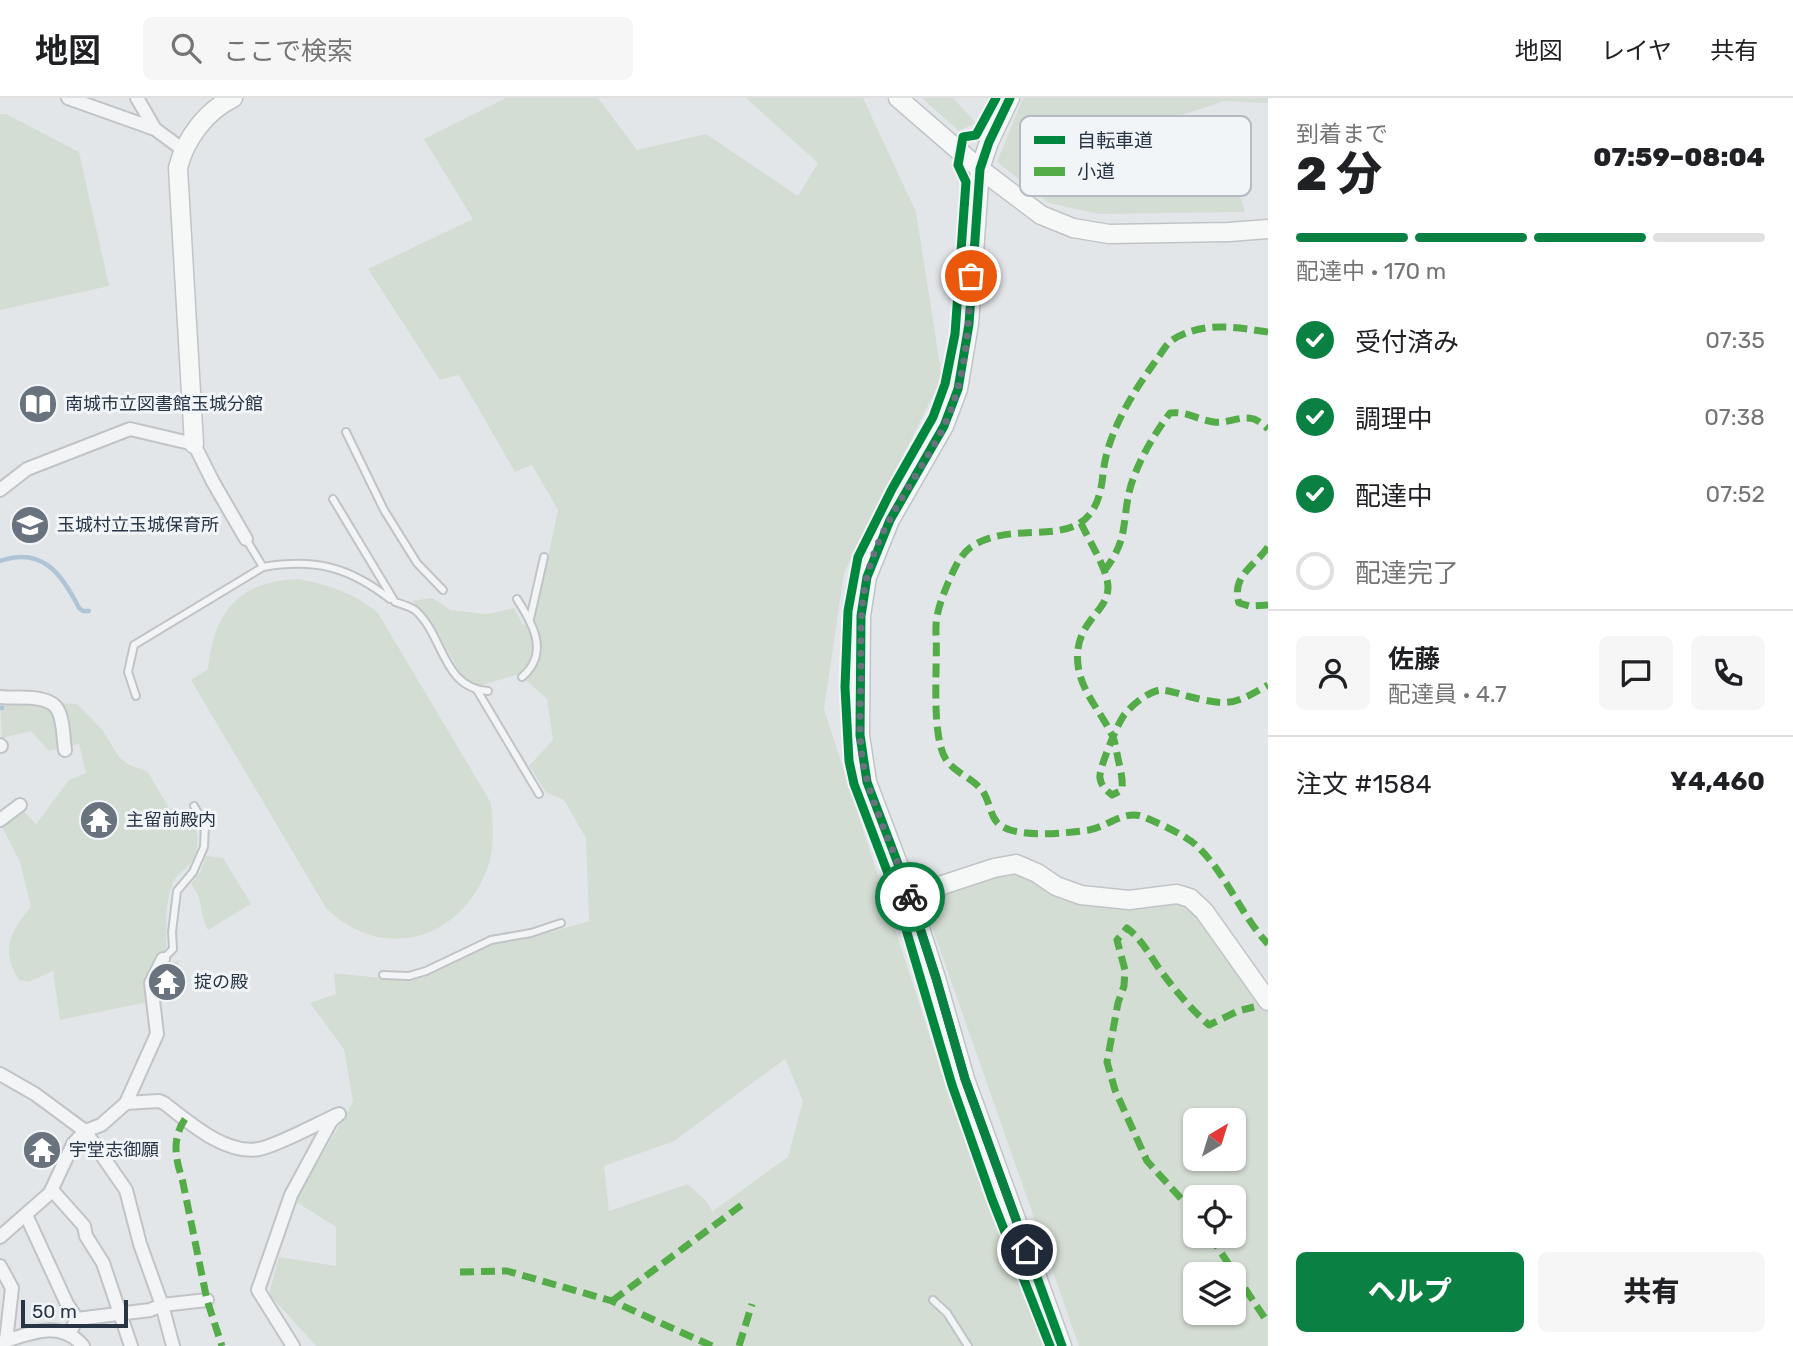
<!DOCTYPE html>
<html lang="ja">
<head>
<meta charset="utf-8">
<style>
  body { margin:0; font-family:Rubik,"Noto Sans JP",sans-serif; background:#f6f6f6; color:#202124; height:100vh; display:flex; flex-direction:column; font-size:26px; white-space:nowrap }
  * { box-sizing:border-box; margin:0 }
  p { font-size:23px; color:#757577 }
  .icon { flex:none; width:38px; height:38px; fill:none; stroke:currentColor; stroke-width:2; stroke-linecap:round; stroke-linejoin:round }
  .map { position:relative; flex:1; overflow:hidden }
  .panel { display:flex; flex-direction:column; background:#fff; width:525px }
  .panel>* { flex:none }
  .needle { width:46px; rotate:38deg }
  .controls { position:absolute; left:1183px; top:1010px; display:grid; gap:14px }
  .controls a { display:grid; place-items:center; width:63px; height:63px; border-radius:10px; background:#fff; box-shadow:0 2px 5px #0004; font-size:35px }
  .scale { position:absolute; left:21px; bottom:18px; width:107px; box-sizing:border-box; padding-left:7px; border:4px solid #283545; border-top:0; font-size:19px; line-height:24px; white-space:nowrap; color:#283545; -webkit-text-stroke:5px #f1f5f8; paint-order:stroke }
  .pin { position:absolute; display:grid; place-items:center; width:60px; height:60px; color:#fff; margin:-30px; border:4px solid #fff; border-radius:50%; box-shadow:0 2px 7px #0007 }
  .courier { position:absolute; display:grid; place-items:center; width:70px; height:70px; margin:-35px; border:5px solid #0b8043; border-radius:50%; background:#fff; color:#222; box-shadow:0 2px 9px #0007 }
  .headline em { font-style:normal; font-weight:800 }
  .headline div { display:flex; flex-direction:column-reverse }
  .headline { display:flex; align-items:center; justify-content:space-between; height:119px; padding:0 28px }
  h1 { font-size:46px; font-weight:800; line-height:52px }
  .bar { display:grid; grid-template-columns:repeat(4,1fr); gap:10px 7px; align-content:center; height:84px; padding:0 28px }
  .bar i { height:9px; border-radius:5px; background:#e0e0e0 }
  .bar .current { background:#0b8043 }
  .bar p { grid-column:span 4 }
  .line { display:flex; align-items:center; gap:18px; padding:0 28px; border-top:2px solid #e0e0e0 }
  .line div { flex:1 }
  .round { display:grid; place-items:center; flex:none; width:74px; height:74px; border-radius:10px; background:#f6f6f6 }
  ol { padding:0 28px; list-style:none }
  li { display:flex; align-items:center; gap:21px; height:77px }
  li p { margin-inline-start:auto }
  li .icon { padding:7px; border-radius:50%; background:#0b8043; color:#fff; stroke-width:4 }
  li:last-child { color:#757577 }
  li i { width:38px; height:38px; border:4px solid #e0e0e0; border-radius:50% }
  .action { display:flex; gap:14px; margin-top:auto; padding:14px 28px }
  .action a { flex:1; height:80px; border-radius:10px; background:#0b8043; color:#fff; font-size:28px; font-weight:800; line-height:80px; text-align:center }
  .action a+a { background:#f6f6f6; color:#202124 }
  header { display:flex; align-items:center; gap:42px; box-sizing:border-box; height:98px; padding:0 35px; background:#fff; border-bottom:2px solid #e0e0e0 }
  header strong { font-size:33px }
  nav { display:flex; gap:38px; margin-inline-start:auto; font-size:24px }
  .search { width:490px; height:63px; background:#f6f6f6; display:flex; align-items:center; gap:18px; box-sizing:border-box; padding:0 24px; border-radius:10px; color:#757577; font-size:26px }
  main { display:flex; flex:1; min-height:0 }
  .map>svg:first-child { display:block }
  .green { fill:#d4ddd3; fill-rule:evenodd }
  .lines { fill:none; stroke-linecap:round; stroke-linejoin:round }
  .stream { stroke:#afc5d6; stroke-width:4.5 }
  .lane-casing { stroke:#c1c4c7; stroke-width:10 }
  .street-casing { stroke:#c1c4c7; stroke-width:16 }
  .secondary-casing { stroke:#c1c4c7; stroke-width:21 }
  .lane { stroke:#f3f4f5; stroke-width:6 }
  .street { stroke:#f3f4f5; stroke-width:12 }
  .secondary { stroke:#f6f7f7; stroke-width:18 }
  .quiet { stroke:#53ac47; stroke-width:7; stroke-dasharray:14 7; stroke-linecap:butt }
  .cycleway-casing { stroke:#f1f5f8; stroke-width:13 }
  .cycleway { stroke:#00873e; stroke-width:9 }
  .done { stroke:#69737e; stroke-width:7; stroke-dasharray:0 12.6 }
  .route { stroke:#0b8043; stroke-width:9 }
  .labels { text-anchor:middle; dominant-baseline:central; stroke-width:6; stroke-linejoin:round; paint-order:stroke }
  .poi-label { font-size:18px; fill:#283545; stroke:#f1f5f8; text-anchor:start }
  .key { fill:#f1f5f8; stroke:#b5bbc2; stroke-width:2 }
  .key-label { font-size:19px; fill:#283545 }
</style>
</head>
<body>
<header>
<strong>地図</strong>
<div class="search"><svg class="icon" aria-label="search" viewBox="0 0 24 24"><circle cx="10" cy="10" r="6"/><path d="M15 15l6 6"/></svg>ここで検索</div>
<nav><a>地図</a><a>レイヤ</a><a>共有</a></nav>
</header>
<main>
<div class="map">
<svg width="1268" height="1248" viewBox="0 0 1268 1248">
  <rect width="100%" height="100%" fill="#e3e6e9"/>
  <g class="green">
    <path d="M506,0H598L637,52L706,36L798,98L818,65L746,0H863L916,114L942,280L844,475L824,611L944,982L1046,1248H316L269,1196L279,1159L336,1168V1129L295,1103L353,1004L344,951L310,905L336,896L334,875L410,883L492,846L534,839L589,823L586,740L564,702L546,694L529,668L553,642L547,601L519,576L479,588L462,578L428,519L412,503L432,500L451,512L487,516L514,510L523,527L534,525L558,412L532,367L515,374L459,277L440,282L368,171L473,121L424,41ZM785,961L803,1003L788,1059L713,1113L719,1124L706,1103L688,1086L609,1113L604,1068L674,1043Z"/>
    <path d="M922,0H953L976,25L959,33Z"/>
    <path d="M1023,0H1268V5L1224,3L1173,20L1137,45L1084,55L1167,85L1236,84L1245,114L1099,116L1049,105L997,64Z"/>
    <path d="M0,16H6L79,54L109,188L0,212Z"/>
    <path d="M299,481C332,488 352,494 378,515L491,705C493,727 495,754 486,774C457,844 381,864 326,810L191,582L208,571C214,513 239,483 299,481Z"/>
    <path d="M0,603L77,606C85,615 95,623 102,632C119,655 114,664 147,673L169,710L193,718C199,734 201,755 187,769C182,774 175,779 173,785C164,805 167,829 166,850L158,858L145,885L148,904L60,922L53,873L29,884L19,882C0,853 10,833 31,809L20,764L2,729L22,712L36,726L69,682L86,675L79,646L49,653L31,633L2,640Z"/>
    <path d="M206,758L223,760L251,806L208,832C198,813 205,803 191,786L200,774Z"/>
    <path d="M1015,773L1057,799L1119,809L1186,802L1256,903L1268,911V1248H1079L922,800ZM1195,1022H1234V1060H1195ZM1195,1099H1234V1138H1195ZM1195,1176H1234V1214H1195Z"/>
    <path d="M179,862L181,897L158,900L156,886L166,864L170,866Z"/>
  </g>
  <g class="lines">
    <g class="stream">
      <path d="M0,463C42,448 62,476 79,510L83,513H89"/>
      <path d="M0,610H2"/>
    </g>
    <g class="lane-casing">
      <g id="lane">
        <path d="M346,334L384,412L417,465L443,492"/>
        <path d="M333,401L395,504C401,506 409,508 415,512C444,537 442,590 488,593"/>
        <path d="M246,441L263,469C315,460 349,469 390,501"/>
        <path d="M517,501C533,526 550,555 522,579"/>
        <path d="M530,521L544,459"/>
        <path d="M477,592L539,696"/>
        <path d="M136,598L128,574L134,547L263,469"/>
        <path d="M163,861L173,851L172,834L177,793L193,774L204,749L205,727L194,708"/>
        <path d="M383,877L409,878L426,873L491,842L531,835L561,825"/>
        <path d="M933,1202L947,1215L968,1248"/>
      </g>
    </g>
    <g class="street-casing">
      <g id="street">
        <path d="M68,0L155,31L182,51"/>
        <path d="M137,0L155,31"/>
        <path d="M0,392L27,371L130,331L194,346L213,384L246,441"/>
        <path d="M0,599C15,601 43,596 55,608C64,617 63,641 65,652"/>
        <path d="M0,647L1,648"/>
        <path d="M0,722L20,707"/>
        <path d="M163,861L151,885L157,936L126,1005L101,1027L85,1033L126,1092L140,1146L162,1207L173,1248"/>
        <path d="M0,976L35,996L85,1033L73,1046L50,1095L0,1139"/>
        <path d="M126,1005L159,1003L164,1005C189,1024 225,1057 259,1051C279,1047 318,1025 339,1016L331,1023L291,1097L258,1192L293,1248"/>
        <path d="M52,1092L84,1128L86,1138L103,1165L131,1248"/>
        <path d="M26,1117L67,1206L77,1221L69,1236"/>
        <path d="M0,1168L12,1190L6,1243"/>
        <path d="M77,1221L150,1212L162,1207L207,1202"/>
        <path d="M0,1245C29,1235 60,1221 83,1248"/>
      </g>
    </g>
    <g class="secondary-casing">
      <g id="secondary">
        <path d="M898,0L980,71L1041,117L1073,130L1109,136L1229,134L1268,131"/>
        <path d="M1010,0L989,44L980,71L969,226L958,291L944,328L890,422L867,479L861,518L860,637L867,684L906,787L936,880L965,981L1062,1248"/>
        <path d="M194,346L178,70C185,41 206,13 233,0"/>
        <path d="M909,798L994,770L1016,766L1037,775L1056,788L1081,797L1129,802L1177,796L1190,800L1204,813L1268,903"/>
      </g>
    </g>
    <use href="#lane" class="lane"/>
    <use href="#street" class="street"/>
    <use href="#secondary" class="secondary"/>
    <g class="quiet">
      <path d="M1268,234C1241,230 1215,225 1189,234C1183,236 1174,240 1170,244C1165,248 1161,256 1157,261C1133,294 1107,335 1103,376C1095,465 1022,415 971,449C959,458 954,472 948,485C941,502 935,517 936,536C938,566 930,640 947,663C955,674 971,680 980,690C989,699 989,714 996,723C1010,742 1067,735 1089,732C1107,729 1125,711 1144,719C1158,725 1185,737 1196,747C1226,775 1240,816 1268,846"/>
      <path d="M1081,425C1088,441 1108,472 1108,489C1108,516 1073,523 1078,567C1081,594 1102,615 1113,639C1116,647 1117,657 1119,665C1121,675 1123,681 1122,692L1112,697C1106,692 1101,688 1100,680C1098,672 1119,622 1125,616C1133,606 1148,594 1160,592C1168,592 1180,596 1187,598C1228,608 1232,608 1268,587"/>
      <path d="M1268,449C1254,469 1231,478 1239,505L1249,508L1268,507"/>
      <path d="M1104,473C1130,440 1121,423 1131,387C1139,362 1154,336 1170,315C1187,313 1198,322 1214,324C1228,326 1240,317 1254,321C1259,323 1264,327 1268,331"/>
      <path d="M185,1021C172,1040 175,1060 182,1080L207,1202L222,1248"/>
      <path d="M1195,1116L1147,1063L1115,992L1107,964L1118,905L1124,888L1125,872L1117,842L1127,830C1141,841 1148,854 1158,869C1173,890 1189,909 1209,927L1238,913L1254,909"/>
      <path d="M1210,1138L1268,1225"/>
      <path d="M460,1174L507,1173L612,1203L712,1248"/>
      <path d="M612,1203L743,1106"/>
      <path d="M739,1248L752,1206"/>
    </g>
    <g class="cycleway-casing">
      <g id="cycleway">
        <path d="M996,0L976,37L963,39L958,67L966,84L955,236L945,286L933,319L892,391L858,459L848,513L845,589L849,663L854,686L895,794L952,987L992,1101L1050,1248"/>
        <path d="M1010,0L989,44L980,71L969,226L958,291L944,328L890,422L867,479L861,518L860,637L867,684L906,787L936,880L965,981L1062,1248"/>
      </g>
    </g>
    <use href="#cycleway" class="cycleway"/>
  </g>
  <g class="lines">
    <path class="done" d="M910,799C898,761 879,724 868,685C857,651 860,615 861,580C861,546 859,512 867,479C880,423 919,379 944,328C966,283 969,228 971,178"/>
    <path class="route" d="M910,799L936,880L965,981L1027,1152"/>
  </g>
  <defs>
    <g id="library-disc" transform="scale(2.0125)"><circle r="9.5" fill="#69737e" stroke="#f1f5f8"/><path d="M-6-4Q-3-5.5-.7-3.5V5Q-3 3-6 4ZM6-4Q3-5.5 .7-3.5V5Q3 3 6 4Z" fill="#fff"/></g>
    <g id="school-disc" transform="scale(2.0125)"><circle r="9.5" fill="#69737e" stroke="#f1f5f8"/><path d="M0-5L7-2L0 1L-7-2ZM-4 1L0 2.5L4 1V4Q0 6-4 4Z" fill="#fff"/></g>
    <g id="temple-disc" transform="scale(2.0125)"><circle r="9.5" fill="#69737e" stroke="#f1f5f8"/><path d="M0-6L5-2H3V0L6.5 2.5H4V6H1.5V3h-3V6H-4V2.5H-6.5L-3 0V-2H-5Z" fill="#fff"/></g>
  </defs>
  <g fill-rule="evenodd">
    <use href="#library-disc" x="38" y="306"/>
    <use href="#school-disc" x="30" y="427"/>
    <use href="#temple-disc" x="99" y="722"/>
    <use href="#temple-disc" x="167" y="884"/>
    <use href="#temple-disc" x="42" y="1052"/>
  </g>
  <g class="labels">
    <g class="poi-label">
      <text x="65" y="306">南城市立図書館玉城分館</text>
      <text x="57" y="427">玉城村立玉城保育所</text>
      <text x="126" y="722">主留前殿内</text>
      <text x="194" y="884">掟の殿</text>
      <text x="69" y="1052">宇堂志御願</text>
    </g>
  </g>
  <rect x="1020" y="18" width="231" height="80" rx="10" class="key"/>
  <rect x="1034" y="38" width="31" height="8" fill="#00873e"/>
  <rect x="1034" y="69" width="31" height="9" fill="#53ac47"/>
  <g class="key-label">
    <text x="1077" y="49">自転車道</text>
    <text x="1077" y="80">小道</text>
  </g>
</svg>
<div class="controls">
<a><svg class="needle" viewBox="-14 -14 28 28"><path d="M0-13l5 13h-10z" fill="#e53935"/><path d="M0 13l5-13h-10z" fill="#757577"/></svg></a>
<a><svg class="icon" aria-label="locate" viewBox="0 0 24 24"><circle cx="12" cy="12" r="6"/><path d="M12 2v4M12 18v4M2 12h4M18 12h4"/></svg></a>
<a><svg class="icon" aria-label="layers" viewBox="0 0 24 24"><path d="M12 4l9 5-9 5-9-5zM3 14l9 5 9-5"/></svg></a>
</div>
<div class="scale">50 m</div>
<div class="pin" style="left:971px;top:178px;background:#ea580c"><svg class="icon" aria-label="bag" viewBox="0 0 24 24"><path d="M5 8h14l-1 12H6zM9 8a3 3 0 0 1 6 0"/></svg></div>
<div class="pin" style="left:1027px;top:1152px;background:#1f2937"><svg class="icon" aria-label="home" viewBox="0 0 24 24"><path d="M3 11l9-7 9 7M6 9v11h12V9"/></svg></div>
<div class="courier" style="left:910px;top:799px"><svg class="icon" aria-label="bike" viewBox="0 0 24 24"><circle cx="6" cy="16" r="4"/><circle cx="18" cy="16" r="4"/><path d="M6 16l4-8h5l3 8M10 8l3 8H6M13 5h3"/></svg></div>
</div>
<section class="panel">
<div class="headline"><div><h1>2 分</h1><p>到着まで</p></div><em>07:59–08:04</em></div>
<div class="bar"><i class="current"></i><i class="current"></i><i class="current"></i><i></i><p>配達中 · 170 m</p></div>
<ol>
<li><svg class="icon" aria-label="check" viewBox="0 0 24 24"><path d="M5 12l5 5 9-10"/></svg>受付済み<p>07:35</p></li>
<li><svg class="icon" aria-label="check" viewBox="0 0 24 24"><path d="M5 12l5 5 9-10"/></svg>調理中<p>07:38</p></li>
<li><svg class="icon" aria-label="check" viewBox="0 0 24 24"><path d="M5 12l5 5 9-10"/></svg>配達中<p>07:52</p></li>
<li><i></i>配達完了</li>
</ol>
<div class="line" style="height:126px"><a class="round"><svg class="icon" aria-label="person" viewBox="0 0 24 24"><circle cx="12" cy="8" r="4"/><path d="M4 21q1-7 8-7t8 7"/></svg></a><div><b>佐藤</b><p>配達員 · 4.7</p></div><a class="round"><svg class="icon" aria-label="chat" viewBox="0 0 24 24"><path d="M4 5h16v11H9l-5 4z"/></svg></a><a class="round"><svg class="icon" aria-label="phone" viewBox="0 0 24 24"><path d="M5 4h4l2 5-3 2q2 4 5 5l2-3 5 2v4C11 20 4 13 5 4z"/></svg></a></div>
<div class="line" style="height:91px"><div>注文 #1584</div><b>¥4,460</b></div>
<div class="action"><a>ヘルプ</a><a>共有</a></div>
</section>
</main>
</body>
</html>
